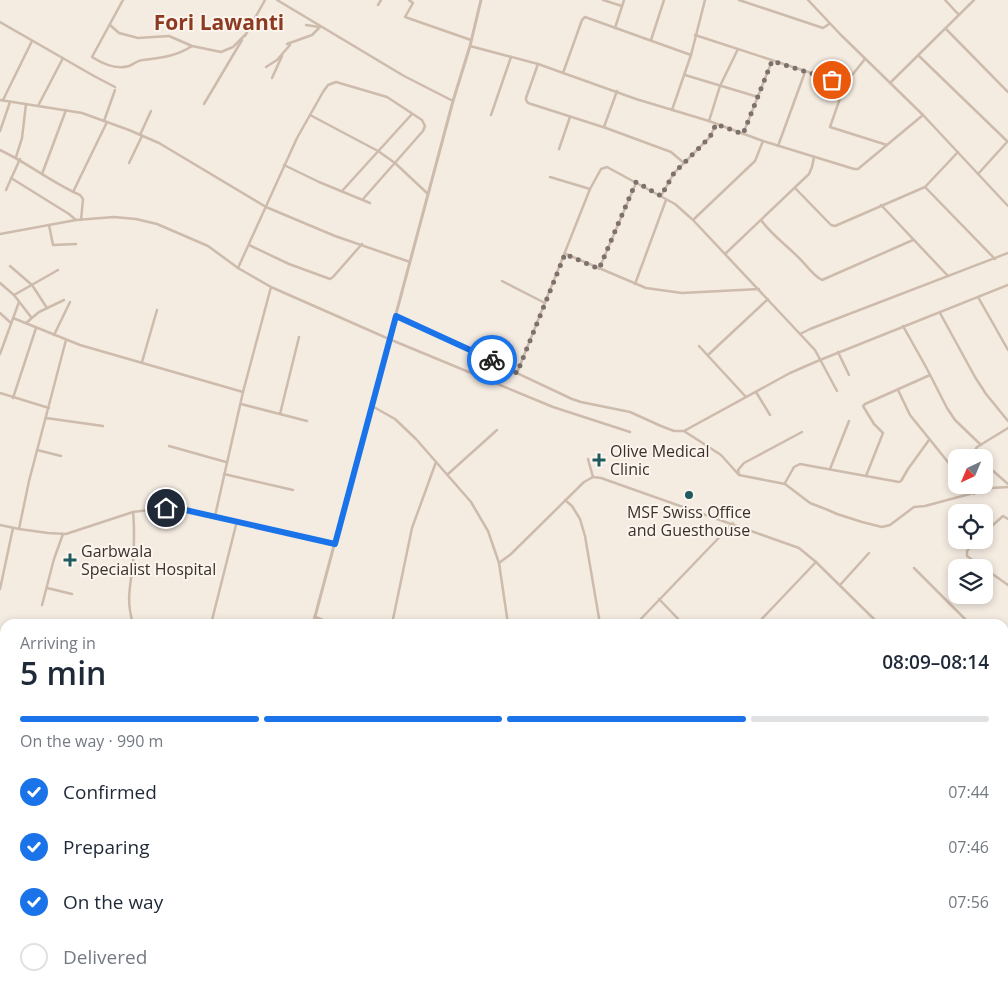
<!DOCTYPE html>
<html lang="en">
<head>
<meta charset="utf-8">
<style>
  body { margin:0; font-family:"Open Sans",sans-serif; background:#f6f6f7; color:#1f2937; height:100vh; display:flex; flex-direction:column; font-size:19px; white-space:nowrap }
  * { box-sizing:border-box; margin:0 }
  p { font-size:16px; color:#747a83 }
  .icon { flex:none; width:28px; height:28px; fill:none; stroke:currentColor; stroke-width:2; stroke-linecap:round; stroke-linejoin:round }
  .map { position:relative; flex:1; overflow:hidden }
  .drawer { position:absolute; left:0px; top:619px; width:1009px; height:376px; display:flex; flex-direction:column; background:#fff; border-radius:15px 15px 0 0; box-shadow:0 2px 8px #0003 }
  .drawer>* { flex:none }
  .needle { width:32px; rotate:224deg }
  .fabs { position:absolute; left:948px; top:449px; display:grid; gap:10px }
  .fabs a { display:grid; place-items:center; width:45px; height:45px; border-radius:10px; background:#fff; box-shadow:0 2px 8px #0003; font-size:25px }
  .pin { position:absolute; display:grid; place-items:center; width:42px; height:42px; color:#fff; margin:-21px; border:2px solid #fff; border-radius:50%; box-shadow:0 1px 5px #0007 }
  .courier { position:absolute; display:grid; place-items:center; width:50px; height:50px; margin:-25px; border:4px solid #1a73e8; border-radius:50%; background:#fff; color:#222; box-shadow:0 1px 6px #0007 }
  .overview em { font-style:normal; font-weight:600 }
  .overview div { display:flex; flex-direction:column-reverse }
  .overview { display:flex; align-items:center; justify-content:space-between; height:85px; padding:0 20px }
  h1 { font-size:32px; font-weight:600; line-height:38px }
  .bar { display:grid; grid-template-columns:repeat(4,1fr); gap:8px 5px; align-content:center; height:60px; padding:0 20px }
  .bar i { height:6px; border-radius:4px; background:#e0e1e3 }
  .bar .current { background:#1a73e8 }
  .bar p { grid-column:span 4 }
  ol { padding:0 20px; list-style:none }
  li { display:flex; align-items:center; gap:15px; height:55px }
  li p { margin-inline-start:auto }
  li .icon { padding:5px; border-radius:50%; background:#1a73e8; color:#fff; stroke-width:4 }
  li:last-child { color:#747a83 }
  li i { width:28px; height:28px; border:2px solid #e0e1e3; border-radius:50% }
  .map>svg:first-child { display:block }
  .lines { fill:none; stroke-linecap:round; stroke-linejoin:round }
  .minor { stroke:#cdbbac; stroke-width:2.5 }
  .tertiary { stroke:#cdbbac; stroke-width:3 }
  .done { stroke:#7c716b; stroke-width:5; stroke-dasharray:0 9 }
  .route { stroke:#1a73e8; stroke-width:6 }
  .poi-dot { fill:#1f5a5e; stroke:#fbf5ee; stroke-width:2 }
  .labels { text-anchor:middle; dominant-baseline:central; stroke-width:4; stroke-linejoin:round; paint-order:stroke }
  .poi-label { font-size:16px; fill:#3b302b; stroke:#fbf5ee; text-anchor:start }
  .district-label { font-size:21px; font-weight:bold; fill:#8c3b22; stroke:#fbf5ee }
</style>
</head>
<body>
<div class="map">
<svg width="1008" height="994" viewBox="0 0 1008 994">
  <rect width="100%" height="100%" fill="#f4ebe1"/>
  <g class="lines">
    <g class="minor">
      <path d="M123,0L92,57C103,64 116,70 129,66C134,64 138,60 143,60C161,58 177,56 192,46"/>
      <path d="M277,0L404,76L453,101"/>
      <path d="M409,0L413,3L405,17L471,40"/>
      <path d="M603,0L622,6"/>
      <path d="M739,0L823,28L829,24"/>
      <path d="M808,0L840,34L923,115L1008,206"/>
      <path d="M945,0L959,15"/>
      <path d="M378,5L381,0"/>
      <path d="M0,22L94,76L115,87"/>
      <path d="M110,25L119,33L138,38L169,36L192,46L221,52L233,47L246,34"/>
      <path d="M306,25L319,27"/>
      <path d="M615,28L624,0"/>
      <path d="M946,29L1008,92"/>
      <path d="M695,35L845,84"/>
      <path d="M245,36L265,0"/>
      <path d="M651,40L664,0"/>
      <path d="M287,44L312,35L320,27"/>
      <path d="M470,46L538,64L636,99L709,121L763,141L854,169H858L923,115"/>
      <path d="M919,56L1007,141"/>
      <path d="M865,59L845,84L830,127L887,145"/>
      <path d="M538,64L526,98V100L528,103L606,128L671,152L684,163"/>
      <path d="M266,67L277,60L290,45"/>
      <path d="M563,73L582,20L585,17L691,55"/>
      <path d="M685,75L758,97"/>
      <path d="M272,78L282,56"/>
      <path d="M890,83L974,0"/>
      <path d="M0,100L82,113L129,130L159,143L266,207L335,236L410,262"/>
      <path d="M3,100L32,41"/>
      <path d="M204,104L242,40"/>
      <path d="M38,106L63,58"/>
      <path d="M672,110L691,55L705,0"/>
      <path d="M310,115L378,151L395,163L428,194"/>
      <path d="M491,115L511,57"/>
      <path d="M104,121L115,90"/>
      <path d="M709,121L720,86L738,49"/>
      <path d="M604,127L617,91"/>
      <path d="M0,131L10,102"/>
      <path d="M743,134L772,61"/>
      <path d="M140,135L151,111"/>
      <path d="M778,146L805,72"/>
      <path d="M559,149L570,117"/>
      <path d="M0,150C28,163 52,183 80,195L83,199L81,220"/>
      <path d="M16,157L22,138L26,104"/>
      <path d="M129,163L142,136"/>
      <path d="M284,165L319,182L370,203"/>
      <path d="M42,174L66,110"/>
      <path d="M978,174L1007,142"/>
      <path d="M550,177L590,189"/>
      <path d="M11,178L69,214L76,220"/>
      <path d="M925,187L995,259"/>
      <path d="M795,188L831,225L835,226L925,187L958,152"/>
      <path d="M6,190L20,159"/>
      <path d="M342,191L412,114"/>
      <path d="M73,192L107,122"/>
      <path d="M661,196L674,173L710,137L716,124"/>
      <path d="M881,205L948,276"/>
      <path d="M693,220L755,161L763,141"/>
      <path d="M761,220C771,234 785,244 797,256C806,264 812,275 822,280L913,240"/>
      <path d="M49,225L53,245L76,244"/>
      <path d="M0,234L76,220L114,217L136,219L157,224L208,246L238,268L271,287L389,339L553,407L630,432"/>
      <path d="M249,245L289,264L330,279L333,277L362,244"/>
      <path d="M566,254L646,288L682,293L759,289"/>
      <path d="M725,254L809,174L812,167L814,157"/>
      <path d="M10,266L32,285L47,308"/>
      <path d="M238,268L297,138L323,92L328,85L336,82L387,97L422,120L425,126L423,131L363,199"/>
      <path d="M599,269L636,183"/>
      <path d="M502,281L545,303"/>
      <path d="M0,283L14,295L31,317"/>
      <path d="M635,284L666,200"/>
      <path d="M14,295L58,270"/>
      <path d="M978,297L1008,350"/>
      <path d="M0,313L11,323"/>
      <path d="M940,313L975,377L986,394L1008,421"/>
      <path d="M395,316L572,399L581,402L630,412L661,426L674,431H684L721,455L739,475L785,484L810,503L828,510L837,514L862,522L882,527L890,525L914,507L925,506L992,488L1008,487"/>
      <path d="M13,318L80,345L243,392"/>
      <path d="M26,323L39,312L64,300"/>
      <path d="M903,326L926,367L947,408L955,420L981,445"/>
      <path d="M800,334L810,329L1008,253"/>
      <path d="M54,335L70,302"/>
      <path d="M66,340L29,481L19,529L48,533L66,534L133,512L165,508L181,509L335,544"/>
      <path d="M699,346L746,397"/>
      <path d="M838,352L849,375"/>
      <path d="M0,354L19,302"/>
      <path d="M708,355L768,299"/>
      <path d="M142,362L157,310"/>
      <path d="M517,373L590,189L601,169L607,167L675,204L693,220L815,350L837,391"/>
      <path d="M898,390L910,415L956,472"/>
      <path d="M756,392L770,415"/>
      <path d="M0,393L49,408"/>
      <path d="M13,398L36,328"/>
      <path d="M241,404L307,421"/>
      <path d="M372,406L395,419L416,439L471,502L488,531L499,563L508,624"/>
      <path d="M280,414L299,337"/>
      <path d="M46,418L103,426"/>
      <path d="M684,431L790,373L820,360L1008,285"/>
      <path d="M169,446L226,462"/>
      <path d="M37,450L61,456"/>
      <path d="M977,458L974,452L977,447L1008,428"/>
      <path d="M588,459L593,477"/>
      <path d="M984,463L1008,484"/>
      <path d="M830,469L849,421"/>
      <path d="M224,474L293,490"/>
      <path d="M448,474L497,430"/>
      <path d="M739,474L738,470L744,463L802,432"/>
      <path d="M866,476L883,433L874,424L863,406L865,404L930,375"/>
      <path d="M785,483L794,467L800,464L899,482L901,481L908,469L929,440"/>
      <path d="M967,485L974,494"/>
      <path d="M565,500L572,506L580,519L585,536L600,624"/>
      <path d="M133,512C135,530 134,547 133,564C130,588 126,600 133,624"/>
      <path d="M215,516L243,392L271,287"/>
      <path d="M0,525L19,529"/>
      <path d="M984,533L1003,516L1008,519"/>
      <path d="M977,540L967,551V556L983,568"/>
      <path d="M499,563L511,554L584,482L593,477L601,478L799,548L816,562L879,624"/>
      <path d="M914,568L970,624"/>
      <path d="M984,568L1008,585"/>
      <path d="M840,585L869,553"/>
      <path d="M47,588L72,594"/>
      <path d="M0,589L13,528"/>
      <path d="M659,599L683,624"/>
      <path d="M42,605L54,559L63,534"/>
      <path d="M211,624L237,521"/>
      <path d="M392,624L412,528L436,462"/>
      <path d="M636,624L733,523"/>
      <path d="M757,624L816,562"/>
      <path d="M1004,648L1008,645"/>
      <path d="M2,667L5,676"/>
      <path d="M0,742L5,759"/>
      <path d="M1004,778L1008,774"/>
      <path d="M1004,854L1008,858"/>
      <path d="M0,869L5,868"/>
      <path d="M1008,904L1006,907L1005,914L1008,916"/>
      <path d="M500,990L507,994"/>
      <path d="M969,990L973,994"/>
      <path d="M23,994L37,990"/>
      <path d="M283,994L285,990"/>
      <path d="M531,994L537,990"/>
    </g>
    <g class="tertiary">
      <path d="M315,617L332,624"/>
      <path d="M313,624L453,101L470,46L481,0"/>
      <path d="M0,728L5,726"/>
      <path d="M326,990V994"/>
      <path d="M670,990L675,994"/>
      <path d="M817,990L821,994"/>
    </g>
  </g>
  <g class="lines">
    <path class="done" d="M492,360L517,373L565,254L599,269L636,182L661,196L674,173L710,137L716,124L743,134L772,61L832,80"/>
    <path class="route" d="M166,508L181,509L335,544L396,316L492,360"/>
  </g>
  <g class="poi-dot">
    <path d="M596.5 452.5h5v5h5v5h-5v5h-5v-5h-5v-5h5z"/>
    <circle cx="689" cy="495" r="5"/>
    <path d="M67.5 552.5h5v5h5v5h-5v5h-5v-5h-5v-5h5z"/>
  </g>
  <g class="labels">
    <g class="poi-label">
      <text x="610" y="451">Olive Medical<tspan x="610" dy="18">Clinic</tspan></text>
      <text x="689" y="512" text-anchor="middle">MSF Swiss Office<tspan x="689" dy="18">and Guesthouse</tspan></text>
      <text x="81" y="551">Garbwala<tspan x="81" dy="18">Specialist Hospital</tspan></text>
    </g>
    <g class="district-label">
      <text x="219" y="22">Fori Lawanti</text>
    </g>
  </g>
</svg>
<div class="fabs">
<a><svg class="needle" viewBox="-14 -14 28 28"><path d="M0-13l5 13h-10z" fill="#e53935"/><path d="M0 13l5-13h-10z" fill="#747a83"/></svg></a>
<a><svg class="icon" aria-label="locate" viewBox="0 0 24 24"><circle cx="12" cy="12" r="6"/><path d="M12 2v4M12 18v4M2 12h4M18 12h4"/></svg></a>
<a><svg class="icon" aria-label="layers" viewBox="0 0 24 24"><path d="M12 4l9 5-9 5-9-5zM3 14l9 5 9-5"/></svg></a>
</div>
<div class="pin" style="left:832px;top:80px;background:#ea580c"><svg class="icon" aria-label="bag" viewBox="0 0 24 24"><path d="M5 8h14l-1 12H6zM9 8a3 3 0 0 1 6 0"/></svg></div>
<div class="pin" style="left:166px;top:508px;background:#1f2937"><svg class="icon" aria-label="home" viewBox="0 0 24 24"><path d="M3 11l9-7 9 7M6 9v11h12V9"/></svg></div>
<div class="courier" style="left:492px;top:360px"><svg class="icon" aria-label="bike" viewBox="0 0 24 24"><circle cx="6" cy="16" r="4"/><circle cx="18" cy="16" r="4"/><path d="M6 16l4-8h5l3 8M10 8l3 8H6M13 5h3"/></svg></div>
<section class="drawer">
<div class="overview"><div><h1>5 min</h1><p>Arriving in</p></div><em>08:09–08:14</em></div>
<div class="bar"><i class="current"></i><i class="current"></i><i class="current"></i><i></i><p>On the way · 990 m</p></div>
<ol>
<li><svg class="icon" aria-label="check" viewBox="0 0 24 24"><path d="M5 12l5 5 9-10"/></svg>Confirmed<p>07:44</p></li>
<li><svg class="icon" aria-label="check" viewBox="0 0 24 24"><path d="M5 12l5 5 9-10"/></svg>Preparing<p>07:46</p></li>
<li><svg class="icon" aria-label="check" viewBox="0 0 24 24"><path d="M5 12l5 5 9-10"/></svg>On the way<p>07:56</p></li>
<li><i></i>Delivered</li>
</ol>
</section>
</div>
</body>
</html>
